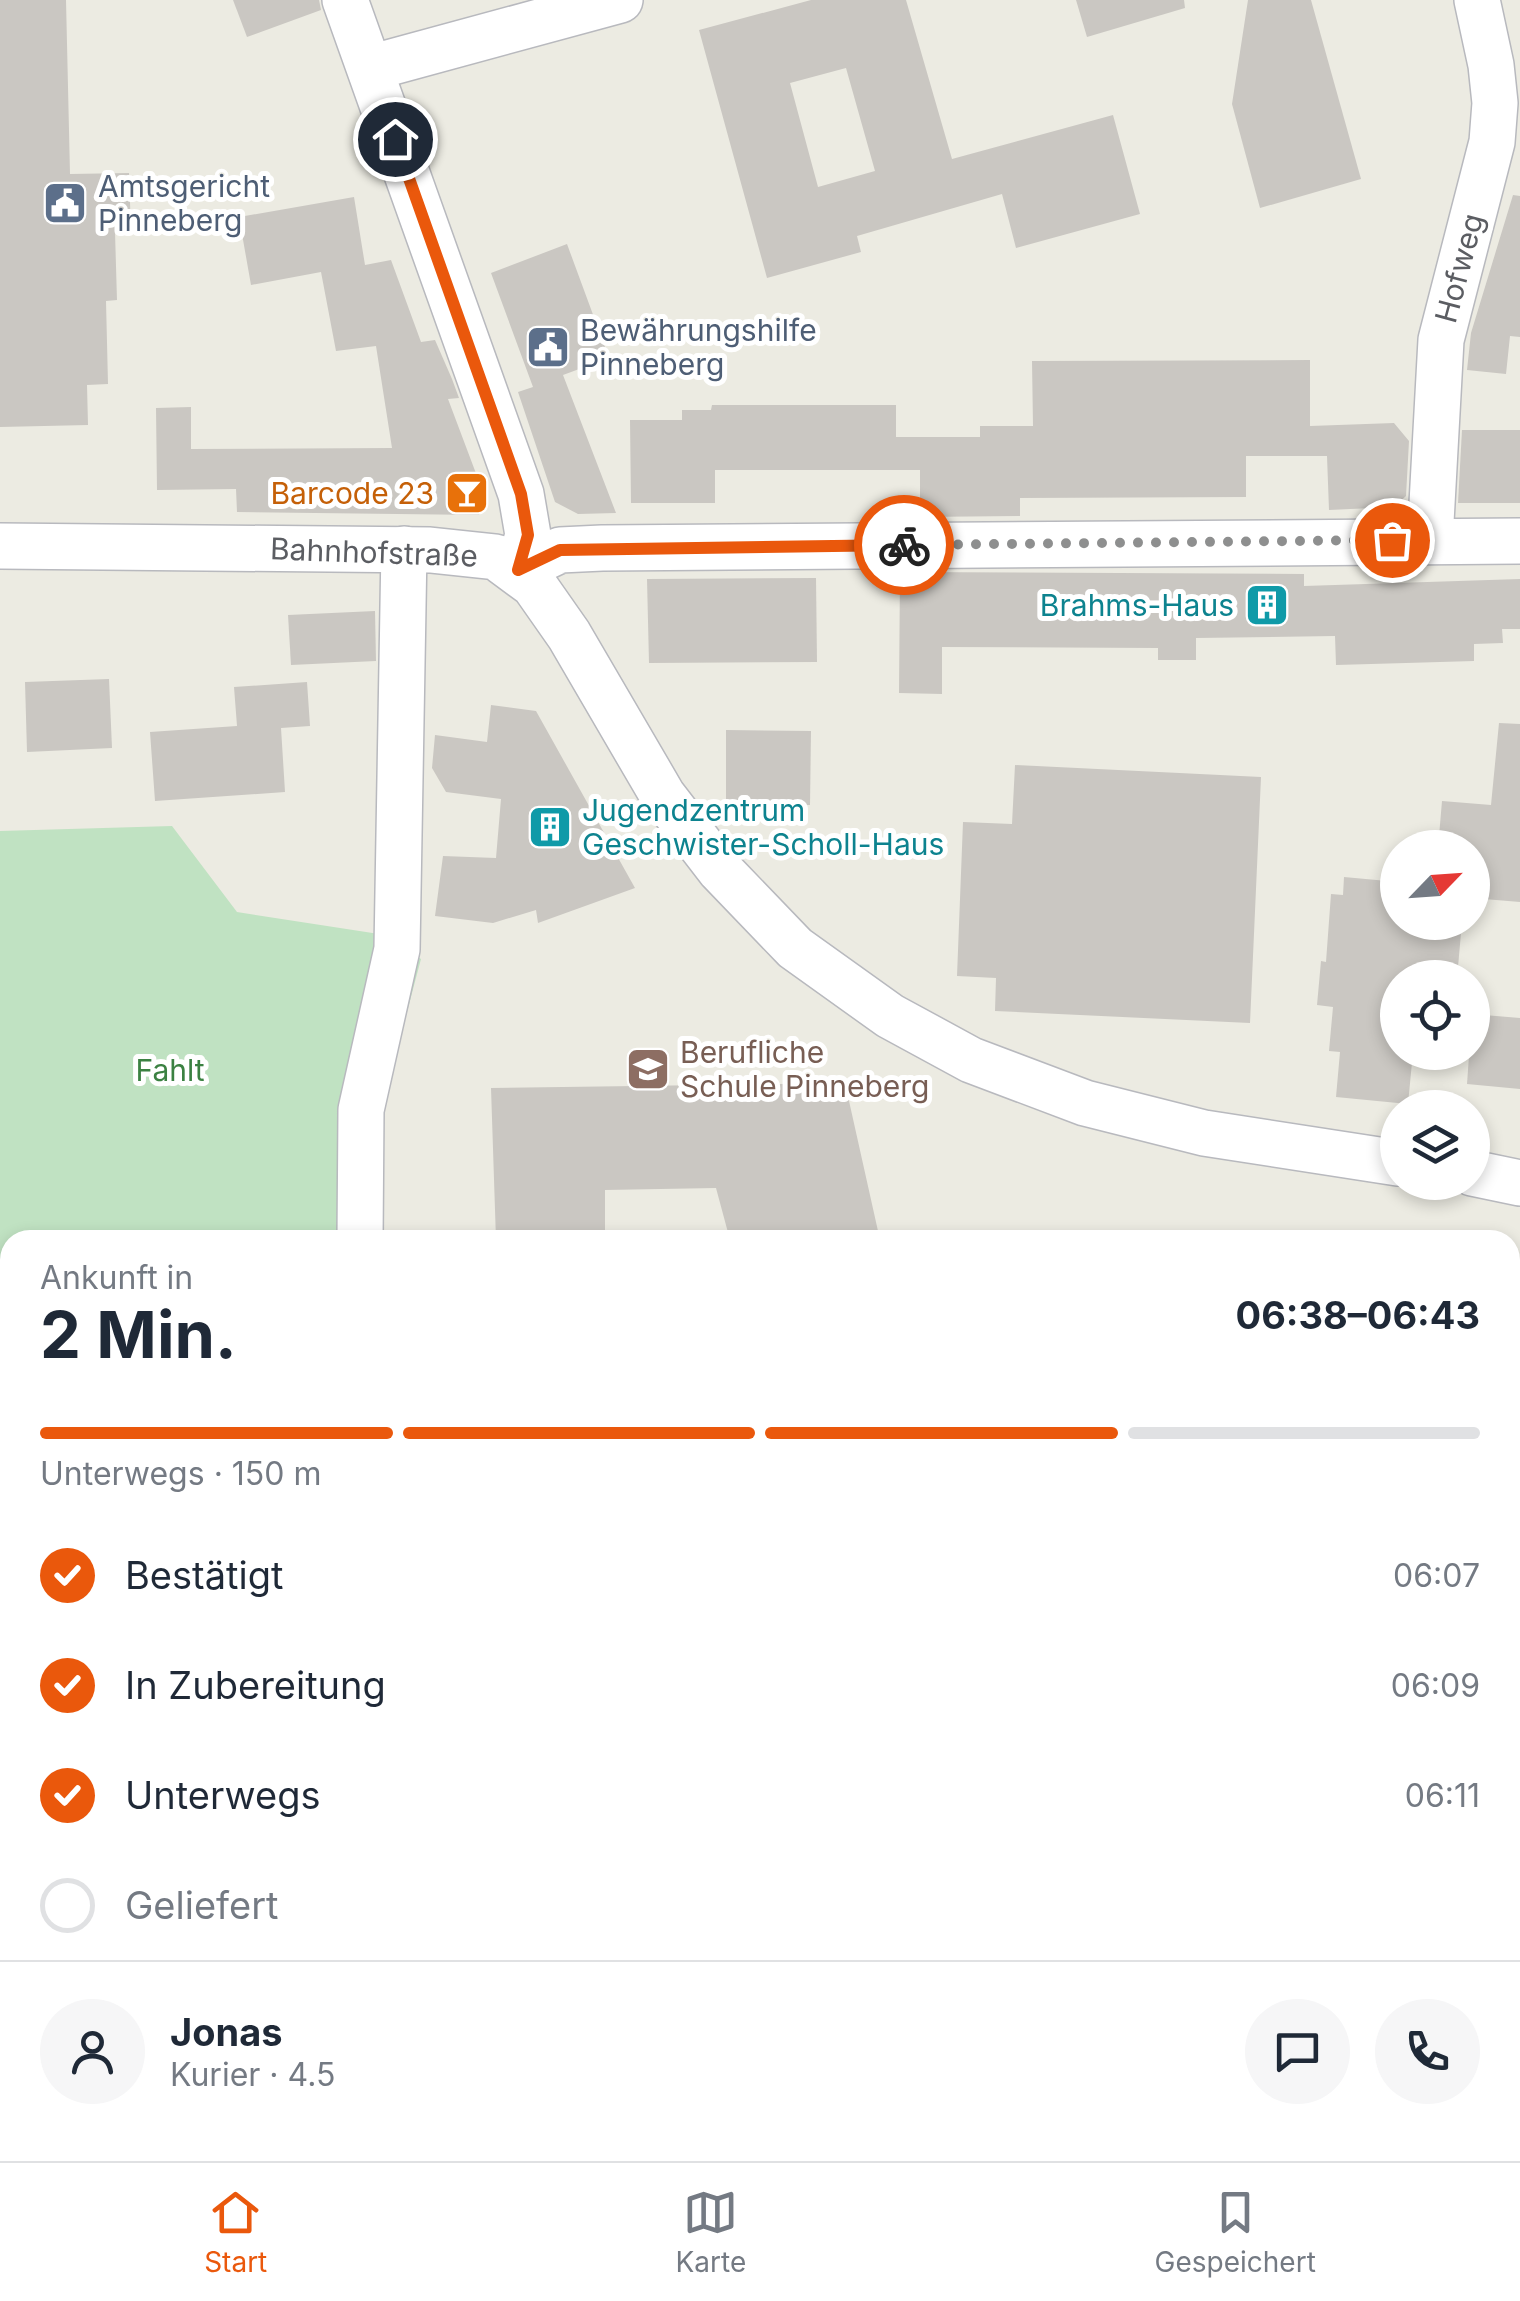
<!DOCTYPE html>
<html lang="de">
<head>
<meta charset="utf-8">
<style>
  body { margin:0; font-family:Inter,sans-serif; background:#f6f6f7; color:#1f2937; height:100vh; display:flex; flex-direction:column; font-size:38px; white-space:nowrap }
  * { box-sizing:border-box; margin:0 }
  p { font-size:32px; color:#747a83 }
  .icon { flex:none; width:55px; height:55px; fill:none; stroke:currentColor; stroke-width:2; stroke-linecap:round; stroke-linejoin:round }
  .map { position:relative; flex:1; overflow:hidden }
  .panel { position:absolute; left:0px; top:1230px; width:1520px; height:932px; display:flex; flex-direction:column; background:#fff; border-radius:30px 30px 0 0; box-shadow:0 5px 15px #0003 }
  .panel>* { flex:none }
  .needle { width:65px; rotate:65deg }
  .controls { position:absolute; left:1380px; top:830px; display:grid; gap:20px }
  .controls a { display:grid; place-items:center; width:110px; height:110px; border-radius:50%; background:#fff; box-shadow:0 5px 15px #0003; font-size:50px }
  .pin { position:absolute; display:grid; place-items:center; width:85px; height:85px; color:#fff; margin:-42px; border:5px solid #fff; border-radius:50%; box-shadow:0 2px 10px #0007 }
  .courier { position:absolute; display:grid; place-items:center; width:100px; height:100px; margin:-50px; border:8px solid #ea580c; border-radius:50%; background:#fff; color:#222; box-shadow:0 2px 12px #0007 }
  .headline em { font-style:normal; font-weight:700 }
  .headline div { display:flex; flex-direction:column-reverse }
  .headline { display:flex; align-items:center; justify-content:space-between; height:170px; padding:0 40px }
  h1 { font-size:65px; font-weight:700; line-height:75px }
  .bar { display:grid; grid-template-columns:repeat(4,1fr); gap:15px 10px; align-content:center; height:120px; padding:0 40px }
  .bar i { height:12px; border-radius:8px; background:#e0e1e3 }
  .bar .active { background:#ea580c }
  .bar p { grid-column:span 4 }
  .line { display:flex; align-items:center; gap:25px; padding:0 40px; border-top:2px solid #e0e1e3 }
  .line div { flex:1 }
  .round { display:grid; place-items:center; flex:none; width:105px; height:105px; border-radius:52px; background:#f6f6f7 }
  ol { padding:0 40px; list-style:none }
  li { display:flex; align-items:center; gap:30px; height:110px }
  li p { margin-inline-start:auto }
  li .icon { padding:10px; border-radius:50%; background:#ea580c; color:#fff; stroke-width:4 }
  li:last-child { color:#747a83 }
  li i { width:55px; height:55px; border:5px solid #e0e1e3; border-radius:50% }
  .tabs { display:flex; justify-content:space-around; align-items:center; height:140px; border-top:2px solid #e0e1e3; background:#fff; font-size:28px; color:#747a83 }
  .tabs a { display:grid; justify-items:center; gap:5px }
  .tabs .active { color:#ea580c }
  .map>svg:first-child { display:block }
  .green { fill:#c0e2c2 }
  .building { fill:#cac7c2; fill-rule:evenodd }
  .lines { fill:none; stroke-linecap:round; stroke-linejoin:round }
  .minor-casing { stroke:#b8b9be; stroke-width:48 }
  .minor { stroke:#fff; stroke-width:45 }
  .done { stroke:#8e8f8f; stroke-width:10; stroke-dasharray:0 18 }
  .route { stroke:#ea580c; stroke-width:12 }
  .labels { text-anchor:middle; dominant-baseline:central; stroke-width:10; stroke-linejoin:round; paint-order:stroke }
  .service-label { font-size:30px; fill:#4e5e75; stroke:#fff; text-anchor:start }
  .street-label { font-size:30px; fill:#5b5d62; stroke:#fff }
  .food-label { font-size:30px; fill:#c56008; stroke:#fff; text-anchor:end }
  .culture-label { font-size:30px; fill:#0d838f; stroke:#fff; text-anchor:end }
  .education-label { font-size:30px; fill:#785e54; stroke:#fff; text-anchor:start }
  .park-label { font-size:30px; fill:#3b8142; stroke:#fff }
</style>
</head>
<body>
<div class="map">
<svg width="1520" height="2161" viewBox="0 0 1520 2161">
  <rect width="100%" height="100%" fill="#ecebe2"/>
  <path class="green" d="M172,826L237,912L379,934L421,959L380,1114L381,1240H10V2152H634L635,2161H0V831Z"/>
  <g class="building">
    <path d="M0,0H66L70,174L129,173L131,232H115L117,300L106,301L108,384L87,385L88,425L0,427Z"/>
    <path d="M233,0H319L321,10L247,37Z"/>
    <path d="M811,0H906L952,159L1113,115L1140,214L1016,248L1002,194L857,236L861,252L767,278L699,30ZM846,68L875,171L818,187L790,83Z"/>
    <path d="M1076,0H1184L1185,8L1087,37Z"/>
    <path d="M1248,0H1311L1361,179L1260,208L1232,104Z"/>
    <path d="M1513,195L1520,196V337L1510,336L1506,374L1467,370L1471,333Z"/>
    <path d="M354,197L365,265L391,260L421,342L435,340L452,379L459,398L448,399L486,500L479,515L237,512L236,489L157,490L156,408L191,407V449L392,448L376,346L336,351L321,272L251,285L239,217Z"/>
    <path d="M567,244L609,358L563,375L616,513L578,514L555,502L518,392L533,387L491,273Z"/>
    <path d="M1310,360V426L1394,423L1409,441L1406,496L1394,507L1329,510L1327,456H1246V497L1020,498V516L920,517V470H715V503H631L630,420H682V410H711L712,405H896V437H980V426H1033L1032,361Z"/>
    <path d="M1462,430H1520V503H1458Z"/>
    <path d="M900,572L1304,574V586L1520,579V629H1502L1503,643L1474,644V661L1406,663L1336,665L1335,636L1196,638V660H1158V648L942,647V694L899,693Z"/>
    <path d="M816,578L817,662L649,663L647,579Z"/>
    <path d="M375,611L376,661L291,665L288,615Z"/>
    <path d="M109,679L112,748L27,752L25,682Z"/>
    <path d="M307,682L310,726L281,728L285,792L155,801L150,732L237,726L234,687Z"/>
    <path d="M491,705L536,711L635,888L538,923L536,910L493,923L435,916L443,856L496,858L501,799L446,792L432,768L435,735L487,742Z"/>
    <path d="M1499,723L1520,724V902L1472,898V848H1438L1442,801L1491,805Z"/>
    <path d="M726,730L811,731L810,805H726Z"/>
    <path d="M1015,765L1261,777L1250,1023L995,1011L996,978L957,976L963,822L1012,824Z"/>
    <path d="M1344,877L1398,882V922H1462L1457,978H1398V1052H1413L1408,1104L1336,1097L1340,1052L1329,1051L1333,1007L1317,1005L1321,961L1326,962L1331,894L1343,895Z"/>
    <path d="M1472,1014L1520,1018V1089L1467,1084Z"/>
    <path d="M845,1083L880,1240H730L716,1188L605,1190V1240H496L491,1088Z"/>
  </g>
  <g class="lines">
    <g class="minor-casing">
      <g id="minor">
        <path d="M345,0L521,494L528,535L518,570"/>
        <path d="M370,68L620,0"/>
        <path d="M1430,540L1441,340L1492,142L1495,103L1491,65L1477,0"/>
        <path d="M0,546L430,550L496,557L534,585L569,635L663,796L720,870L795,948L890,1016L971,1060L1085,1103L1204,1133L1398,1163"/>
        <path d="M518,570L560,550L602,548L1520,541"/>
        <path d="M1472,1173L1520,1183"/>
        <path d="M360,1240L361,1110L397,949L404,549"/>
      </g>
    </g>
    <use href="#minor" class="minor"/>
  </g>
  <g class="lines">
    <path class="done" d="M904,545L1392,540"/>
    <path class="route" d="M395,139L521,494L528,535L518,570L560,550L904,545"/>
  </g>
  <defs>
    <g id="civic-square" transform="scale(2.25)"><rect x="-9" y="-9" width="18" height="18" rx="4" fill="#5c6f8a" stroke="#fff"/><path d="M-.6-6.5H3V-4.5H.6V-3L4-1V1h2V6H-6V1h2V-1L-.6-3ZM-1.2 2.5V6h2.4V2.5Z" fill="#fff"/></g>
    <g id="bar-square" transform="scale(2.25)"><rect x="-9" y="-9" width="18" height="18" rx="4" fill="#e8710a" stroke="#fff"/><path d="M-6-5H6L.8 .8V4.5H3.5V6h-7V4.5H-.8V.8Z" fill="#fff"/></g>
    <g id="building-square" transform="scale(2.25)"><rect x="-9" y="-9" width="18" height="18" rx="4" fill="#0f9aa8" stroke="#fff"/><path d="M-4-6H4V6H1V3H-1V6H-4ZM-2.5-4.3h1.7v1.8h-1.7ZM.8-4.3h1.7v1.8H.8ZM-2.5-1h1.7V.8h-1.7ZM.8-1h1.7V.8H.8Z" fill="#fff"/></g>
    <g id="school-square" transform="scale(2.25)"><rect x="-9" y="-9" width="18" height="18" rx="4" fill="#8d6e63" stroke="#fff"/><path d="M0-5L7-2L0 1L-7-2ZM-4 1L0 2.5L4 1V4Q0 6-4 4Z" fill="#fff"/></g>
  </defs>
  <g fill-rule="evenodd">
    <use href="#civic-square" x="65" y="203"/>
    <use href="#civic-square" x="548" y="347"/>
    <use href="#bar-square" x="467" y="493"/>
    <use href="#building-square" x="1267" y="605"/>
    <use href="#building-square" x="550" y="827"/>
    <use href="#school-square" x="648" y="1069"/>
  </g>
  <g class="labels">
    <g class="service-label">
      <text x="98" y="186">Amtsgericht<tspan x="98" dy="34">Pinneberg</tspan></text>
      <text x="580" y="330">Bewährungshilfe<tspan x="580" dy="34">Pinneberg</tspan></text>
    </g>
    <g class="street-label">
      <text transform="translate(1459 268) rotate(-75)">Hofweg</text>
      <text transform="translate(374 552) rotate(2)">Bahnhofstraße</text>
    </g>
    <g class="food-label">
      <text x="434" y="493">Barcode 23</text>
    </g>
    <g class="culture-label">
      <text x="1234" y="605">Brahms-Haus</text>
      <text x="582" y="810" text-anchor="start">Jugendzentrum<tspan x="582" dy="34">Geschwister-Scholl-Haus</tspan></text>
    </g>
    <g class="education-label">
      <text x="680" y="1052">Berufliche<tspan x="680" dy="34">Schule Pinneberg</tspan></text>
    </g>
    <g class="park-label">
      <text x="170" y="1070">Fahlt</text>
    </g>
  </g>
</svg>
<div class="controls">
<a><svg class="needle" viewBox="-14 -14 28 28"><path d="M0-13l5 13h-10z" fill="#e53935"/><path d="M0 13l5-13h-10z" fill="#747a83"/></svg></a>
<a><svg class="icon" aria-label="locate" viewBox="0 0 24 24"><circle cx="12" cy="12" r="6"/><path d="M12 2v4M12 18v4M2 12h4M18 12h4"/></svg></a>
<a><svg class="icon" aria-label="layers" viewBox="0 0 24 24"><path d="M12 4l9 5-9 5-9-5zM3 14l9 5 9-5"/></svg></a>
</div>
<div class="pin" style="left:1392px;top:540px;background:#ea580c"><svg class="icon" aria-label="bag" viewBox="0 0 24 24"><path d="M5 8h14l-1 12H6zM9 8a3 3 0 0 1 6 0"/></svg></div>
<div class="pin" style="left:395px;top:139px;background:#1f2937"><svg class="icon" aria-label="home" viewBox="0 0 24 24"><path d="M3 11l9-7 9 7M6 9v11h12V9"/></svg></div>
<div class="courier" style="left:904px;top:545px"><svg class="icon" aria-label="bike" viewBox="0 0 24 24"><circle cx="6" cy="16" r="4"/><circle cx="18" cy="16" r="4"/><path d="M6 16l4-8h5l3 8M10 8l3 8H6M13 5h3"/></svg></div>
<section class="panel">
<div class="headline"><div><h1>2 Min.</h1><p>Ankunft in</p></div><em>06:38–06:43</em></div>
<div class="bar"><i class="active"></i><i class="active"></i><i class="active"></i><i></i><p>Unterwegs · 150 m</p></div>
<ol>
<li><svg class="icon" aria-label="check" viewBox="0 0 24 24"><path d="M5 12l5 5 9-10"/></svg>Bestätigt<p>06:07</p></li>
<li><svg class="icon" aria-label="check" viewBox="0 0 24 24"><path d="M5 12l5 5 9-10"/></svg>In Zubereitung<p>06:09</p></li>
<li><svg class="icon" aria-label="check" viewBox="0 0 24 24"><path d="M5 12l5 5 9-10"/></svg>Unterwegs<p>06:11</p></li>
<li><i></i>Geliefert</li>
</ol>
<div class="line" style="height:180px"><a class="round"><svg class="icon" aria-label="person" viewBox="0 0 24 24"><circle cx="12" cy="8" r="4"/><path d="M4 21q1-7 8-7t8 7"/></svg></a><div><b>Jonas</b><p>Kurier · 4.5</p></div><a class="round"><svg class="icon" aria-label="chat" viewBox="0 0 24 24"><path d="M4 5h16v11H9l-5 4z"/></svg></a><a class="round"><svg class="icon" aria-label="phone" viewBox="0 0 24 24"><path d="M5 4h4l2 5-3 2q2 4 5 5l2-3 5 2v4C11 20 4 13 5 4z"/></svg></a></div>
</section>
</div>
<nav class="tabs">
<a class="active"><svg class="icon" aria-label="home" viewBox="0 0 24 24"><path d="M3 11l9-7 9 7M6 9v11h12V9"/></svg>Start</a>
<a><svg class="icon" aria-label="map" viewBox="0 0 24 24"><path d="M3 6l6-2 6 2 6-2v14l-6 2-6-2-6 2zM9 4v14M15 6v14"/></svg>Karte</a>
<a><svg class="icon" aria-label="saved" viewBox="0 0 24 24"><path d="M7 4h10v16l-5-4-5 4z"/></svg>Gespeichert</a>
</nav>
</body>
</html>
